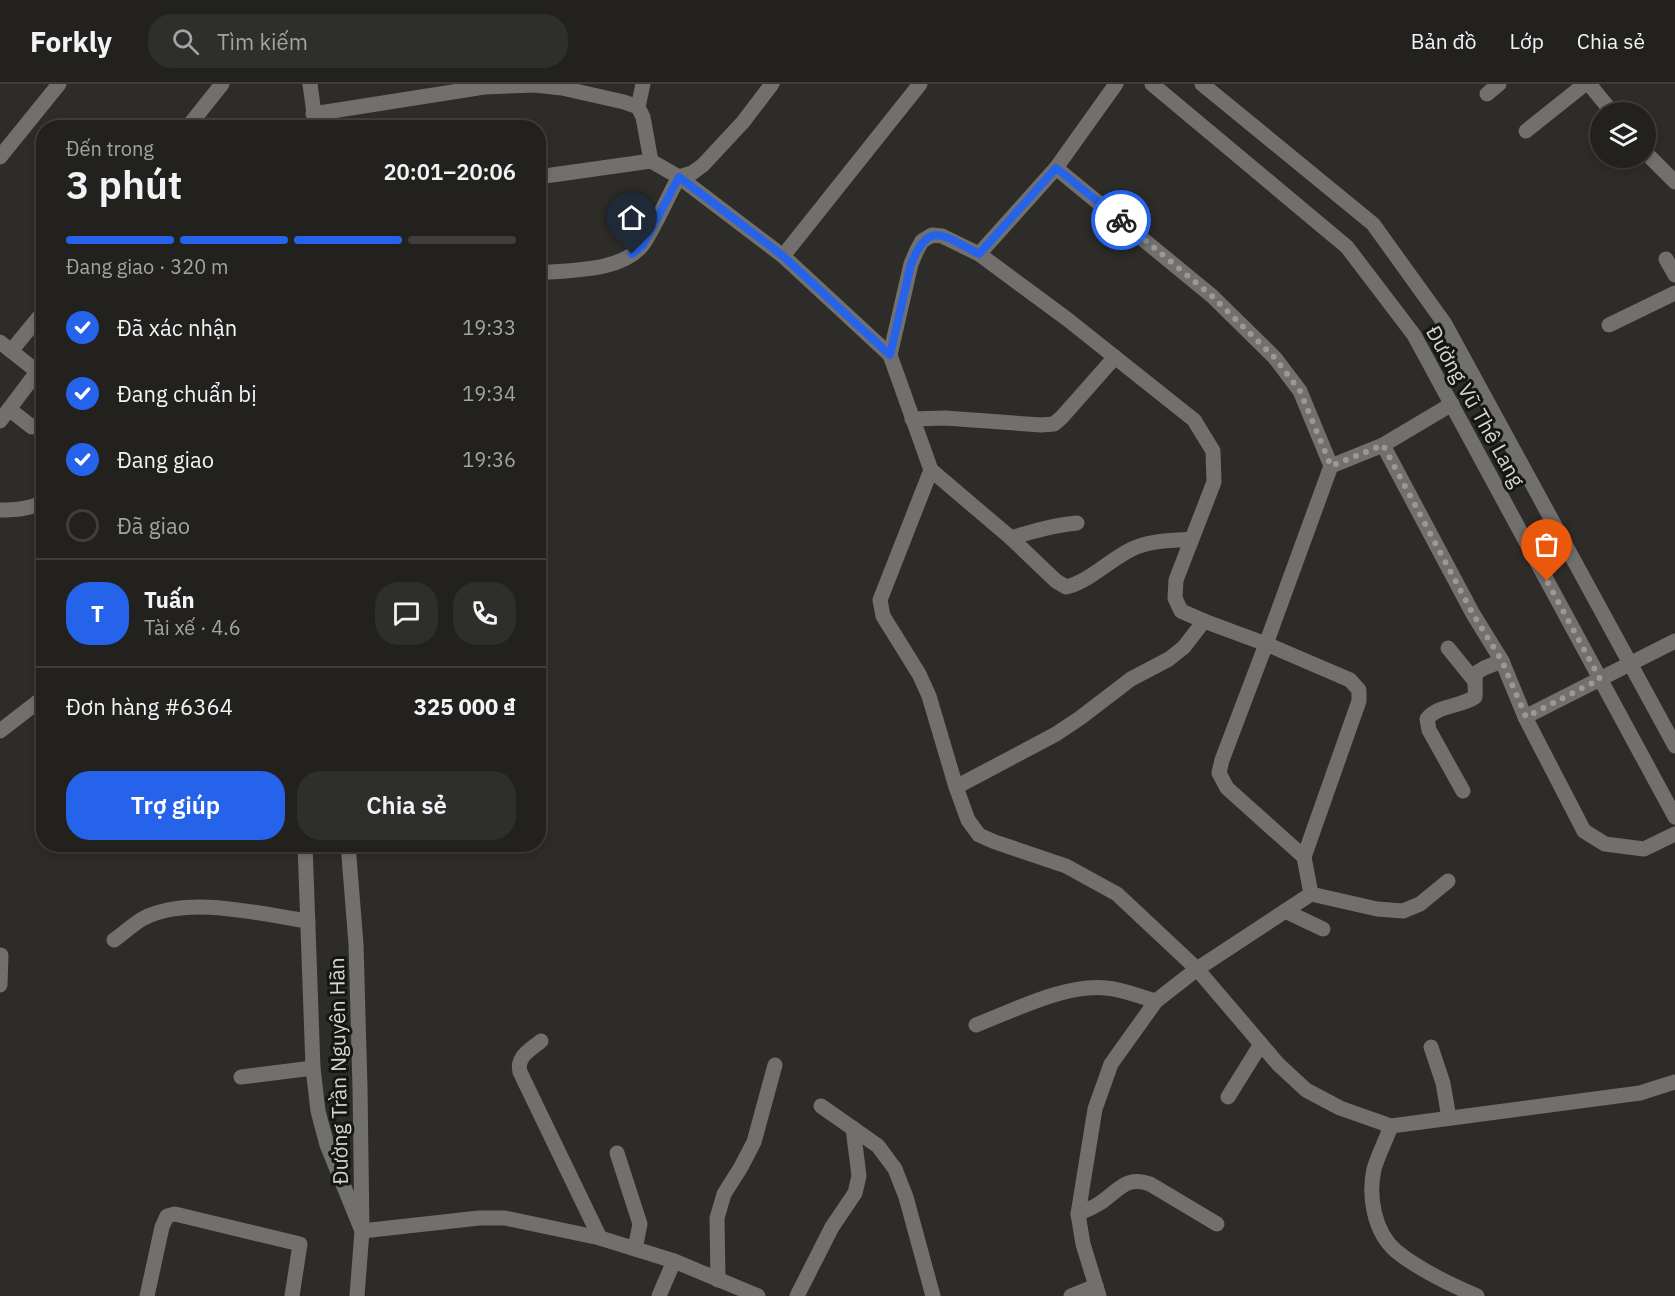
<!DOCTYPE html>
<html lang="vi">
<head>
<meta charset="utf-8">
<style>
  body { margin:0; font-family:"IBM Plex Sans",sans-serif; background:#2e2e2b; color:#f1f3f6; height:100vh; display:flex; flex-direction:column; font-size:22px; white-space:nowrap }
  * { box-sizing:border-box; margin:0 }
  p { font-size:20px; color:#a2a3a4 }
  .icon { flex:none; width:33px; height:33px; fill:none; stroke:currentColor; stroke-width:2; stroke-linecap:round; stroke-linejoin:round }
  .map { position:relative; flex:1; overflow:hidden }
  .panel { position:absolute; left:36px; top:36px; width:510px; height:732px; display:flex; flex-direction:column; background:#22211e; border-radius:24px; box-shadow:0 3px 9px #0003,0 0 0 2px #3f3e3c }
  .panel>* { flex:none }
  .tools { position:absolute; left:1590px; top:18px; display:grid; gap:12px }
  .tools a { display:grid; place-items:center; width:66px; height:66px; border-radius:50%; background:#22211e; box-shadow:0 3px 9px #0003,0 0 0 2px #3f3e3c; font-size:30px }
  .pin { position:absolute; display:grid; place-items:center; width:51px; height:51px; color:#fff; margin:-62px -26px; border-radius:50% 50% 50% 0; rotate:-45deg; box-shadow:0 0 6px #0007 }
  .pin .icon { rotate:45deg }
  .courier { position:absolute; display:grid; place-items:center; width:60px; height:60px; margin:-30px; border:4px solid #2563eb; border-radius:50%; background:#fff; color:#222; box-shadow:0 2px 8px #0007 }
  .headline em { font-style:normal; font-weight:600 }
  .headline div { display:flex; flex-direction:column-reverse }
  .headline { display:flex; align-items:center; justify-content:space-between; height:102px; padding:0 30px }
  h1 { font-size:39px; font-weight:600; line-height:45px }
  .bar { display:grid; grid-template-columns:repeat(4,1fr); gap:9px 6px; align-content:center; height:72px; padding:0 30px }
  .bar i { height:8px; border-radius:4px; background:#3f3e3c }
  .bar .active { background:#2563eb }
  .bar p { grid-column:span 4 }
  .line { display:flex; align-items:center; gap:15px; padding:0 30px; border-top:2px solid #3f3e3c }
  .line div { flex:1 }
  .round { display:grid; place-items:center; flex:none; width:63px; height:63px; border-radius:24px; background:#2e2e2b }
  ol { padding:0 30px; list-style:none }
  li { display:flex; align-items:center; gap:18px; height:66px }
  li p { margin-inline-start:auto }
  li .icon { padding:6px; border-radius:50%; background:#2563eb; color:#fff; stroke-width:4 }
  li:last-child { color:#a2a3a4 }
  li i { width:33px; height:33px; border:3px solid #3f3e3c; border-radius:50% }
  .primary-button { display:flex; gap:12px; margin-top:auto; padding:12px 30px }
  .primary-button a { flex:1; height:69px; border-radius:24px; background:#2563eb; color:#fff; font-size:24px; font-weight:600; line-height:69px; text-align:center }
  .primary-button a+a { background:#2e2e2b; color:#f1f3f6 }
  header { display:flex; align-items:center; gap:36px; box-sizing:border-box; height:84px; padding:0 30px; background:#22211e; border-bottom:2px solid #3f3e3c }
  header strong { font-size:28px }
  nav { display:flex; gap:33px; margin-inline-start:auto; font-size:21px }
  .search { width:420px; height:54px; background:#2e2e2b; display:flex; align-items:center; gap:15px; box-sizing:border-box; padding:0 21px; border-radius:24px; color:#a2a3a4; font-size:22px }
  .map>svg:first-child { display:block }
  .lines { fill:none; stroke-linecap:round; stroke-linejoin:round }
  .minor { stroke:#726f6f; stroke-width:15 }
  .done { stroke:#9a9996; stroke-width:6; stroke-dasharray:0 10.8 }
  .route { stroke:#2563eb; stroke-width:8 }
  .labels { text-anchor:middle; dominant-baseline:central; stroke-width:6; stroke-linejoin:round; paint-order:stroke }
  .street-label { font-size:21px; fill:#d4d4d1; stroke:#151513 }
</style>
</head>
<body>
<header>
<strong>Forkly</strong>
<div class="search"><svg class="icon" aria-label="search" viewBox="0 0 24 24"><circle cx="10" cy="10" r="6"/><path d="M15 15l6 6"/></svg>Tìm kiếm</div>
<nav><a>Bản đồ</a><a>Lớp</a><a>Chia sẻ</a></nav>
</header>
<div class="map">
<svg width="1675" height="1212" viewBox="0 0 1675 1212">
  <rect width="100%" height="100%" fill="#2d2c28"/>
  <g class="lines">
    <g class="minor">
      <path d="M310,0L316,44"/>
      <path d="M643,0L638,23L643,33L651,77"/>
      <path d="M1116,0L1056,84L1212,212L1275,274L1300,307L1331,382L1266,560L1222,676L1219,689L1227,704L1304,773"/>
      <path d="M1152,0L1347,163L1414,251L1675,733"/>
      <path d="M1202,0L1373,140L1445,240L1675,662"/>
      <path d="M1589,0L1612,28"/>
      <path d="M1487,10L1499,0"/>
      <path d="M313,30L484,3L535,1L562,4L624,18L638,23"/>
      <path d="M187,44L222,0"/>
      <path d="M1526,47L1585,0"/>
      <path d="M1646,69L1675,98"/>
      <path d="M0,73L59,0"/>
      <path d="M538,93L651,77L679,93L783,172L890,271"/>
      <path d="M979,170L1056,84"/>
      <path d="M783,172L920,0"/>
      <path d="M1666,175L1675,191"/>
      <path d="M538,189C570,186 624,188 644,159C657,139 667,114 679,93L692,89L703,81L743,38L772,0"/>
      <path d="M1609,241L1675,209"/>
      <path d="M0,258L44,293"/>
      <path d="M11,267L44,227"/>
      <path d="M9,325L32,343"/>
      <path d="M912,335L945,334L1041,341L1054,340L1062,333L1115,273"/>
      <path d="M0,337L37,288"/>
      <path d="M1383,361L1473,530L1502,577L1525,633L1584,747L1605,760L1644,765L1675,750"/>
      <path d="M1331,382L1383,361L1452,320"/>
      <path d="M931,386L880,516L883,532L919,590L929,612L956,703L968,736L979,751L995,758L1066,782L1117,810L1197,885L1278,980L1306,1006L1340,1024L1391,1042L1640,1009L1675,998"/>
      <path d="M0,426C16,426 29,425 44,418"/>
      <path d="M1011,454C1033,447 1054,441 1077,439"/>
      <path d="M1192,455C1172,457 1150,456 1132,465C1109,476 1090,497 1066,503L1056,497L1011,454L931,386L890,271L911,180L917,166L922,157L932,151L942,152L979,170L1067,235L1194,336L1213,367L1214,398L1176,496L1175,514L1181,527L1204,537L1266,560L1350,596L1359,606V617L1304,773L1311,810"/>
      <path d="M1448,564L1474,596"/>
      <path d="M1525,633L1675,557"/>
      <path d="M0,647L44,613"/>
      <path d="M956,703L1056,650L1080,634L1131,595L1169,575L1184,563L1204,537"/>
      <path d="M1463,707L1429,646L1427,635C1438,621 1460,623 1475,613C1476,604 1474,597 1476,589L1484,584L1502,577"/>
      <path d="M305,760L313,984L318,1027L327,1061L362,1147L479,1134H505L600,1154L674,1177L758,1212"/>
      <path d="M348,760L356,860L360,1003L362,1147L357,1212"/>
      <path d="M1285,827L1323,845"/>
      <path d="M114,856C124,849 133,840 144,834C189,811 259,830 308,837"/>
      <path d="M0,901L1,871"/>
      <path d="M1156,917L1197,885L1311,810L1377,825L1403,827L1420,820L1448,797"/>
      <path d="M976,941C1015,926 1065,900 1106,904C1123,905 1140,913 1156,917L1111,980L1095,1025L1078,1130L1083,1160L1099,1212"/>
      <path d="M541,957C530,966 516,973 520,988L600,1154"/>
      <path d="M1431,963L1443,999L1449,1034"/>
      <path d="M241,993L313,984"/>
      <path d="M1228,1013L1261,960"/>
      <path d="M821,1022L878,1062L895,1085L906,1113L933,1212"/>
      <path d="M1391,1042C1386,1056 1378,1071 1374,1085C1368,1112 1374,1148 1396,1167C1419,1186 1449,1200 1477,1212"/>
      <path d="M617,1069L640,1140L635,1165"/>
      <path d="M1078,1130C1085,1126 1093,1124 1100,1119C1118,1107 1126,1091 1150,1100L1217,1140"/>
      <path d="M718,1196L717,1134L724,1110L741,1083L754,1058L775,981"/>
      <path d="M147,1212L162,1143L167,1132L175,1130L300,1160L292,1212"/>
      <path d="M659,1212L674,1177"/>
      <path d="M797,1212L832,1143L855,1109L859,1092L853,1044"/>
      <path d="M1071,1212L1096,1202"/>
    </g>
  </g>
  <g class="lines">
    <path class="done" d="M1121,136L1212,212L1275,274L1300,307L1331,382L1383,361L1473,530L1502,577L1526,633L1600,595L1547,497"/>
    <path class="route" d="M632,170L643,161L679,93L783,172L890,271L911,180C929,134 945,153 979,170L1056,84L1121,136"/>
  </g>
  <g class="labels">
    <g class="street-label">
      <text transform="translate(1476 322) rotate(61)">Đường Vũ Thê Lang</text>
      <text transform="translate(338 987) rotate(-91)">Đường Trần Nguyên Hãn</text>
    </g>
  </g>
</svg>
<div class="tools">
<a><svg class="icon" aria-label="layers" viewBox="0 0 24 24"><path d="M12 4l9 5-9 5-9-5zM3 14l9 5 9-5"/></svg></a>
</div>
<div class="pin" style="left:1547px;top:497px;background:#ea580c"><svg class="icon" aria-label="bag" viewBox="0 0 24 24"><path d="M5 8h14l-1 12H6zM9 8a3 3 0 0 1 6 0"/></svg></div>
<div class="pin" style="left:632px;top:170px;background:#1f2937"><svg class="icon" aria-label="home" viewBox="0 0 24 24"><path d="M3 11l9-7 9 7M6 9v11h12V9"/></svg></div>
<div class="courier" style="left:1121px;top:136px"><svg class="icon" aria-label="bike" viewBox="0 0 24 24"><circle cx="6" cy="16" r="4"/><circle cx="18" cy="16" r="4"/><path d="M6 16l4-8h5l3 8M10 8l3 8H6M13 5h3"/></svg></div>
<section class="panel">
<div class="headline"><div><h1>3 phút</h1><p>Đến trong</p></div><em>20:01–20:06</em></div>
<div class="bar"><i class="active"></i><i class="active"></i><i class="active"></i><i></i><p>Đang giao · 320 m</p></div>
<ol>
<li><svg class="icon" aria-label="check" viewBox="0 0 24 24"><path d="M5 12l5 5 9-10"/></svg>Đã xác nhận<p>19:33</p></li>
<li><svg class="icon" aria-label="check" viewBox="0 0 24 24"><path d="M5 12l5 5 9-10"/></svg>Đang chuẩn bị<p>19:34</p></li>
<li><svg class="icon" aria-label="check" viewBox="0 0 24 24"><path d="M5 12l5 5 9-10"/></svg>Đang giao<p>19:36</p></li>
<li><i></i>Đã giao</li>
</ol>
<div class="line" style="height:108px"><b class="round" style="background:#2563eb;color:#fff">T</b><div><b>Tuấn</b><p>Tài xế · 4.6</p></div><a class="round"><svg class="icon" aria-label="chat" viewBox="0 0 24 24"><path d="M4 5h16v11H9l-5 4z"/></svg></a><a class="round"><svg class="icon" aria-label="phone" viewBox="0 0 24 24"><path d="M5 4h4l2 5-3 2q2 4 5 5l2-3 5 2v4C11 20 4 13 5 4z"/></svg></a></div>
<div class="line" style="height:78px"><div>Đơn hàng #6364</div><b>325 000 ₫</b></div>
<div class="primary-button"><a>Trợ giúp</a><a>Chia sẻ</a></div>
</section>
</div>
</body>
</html>
